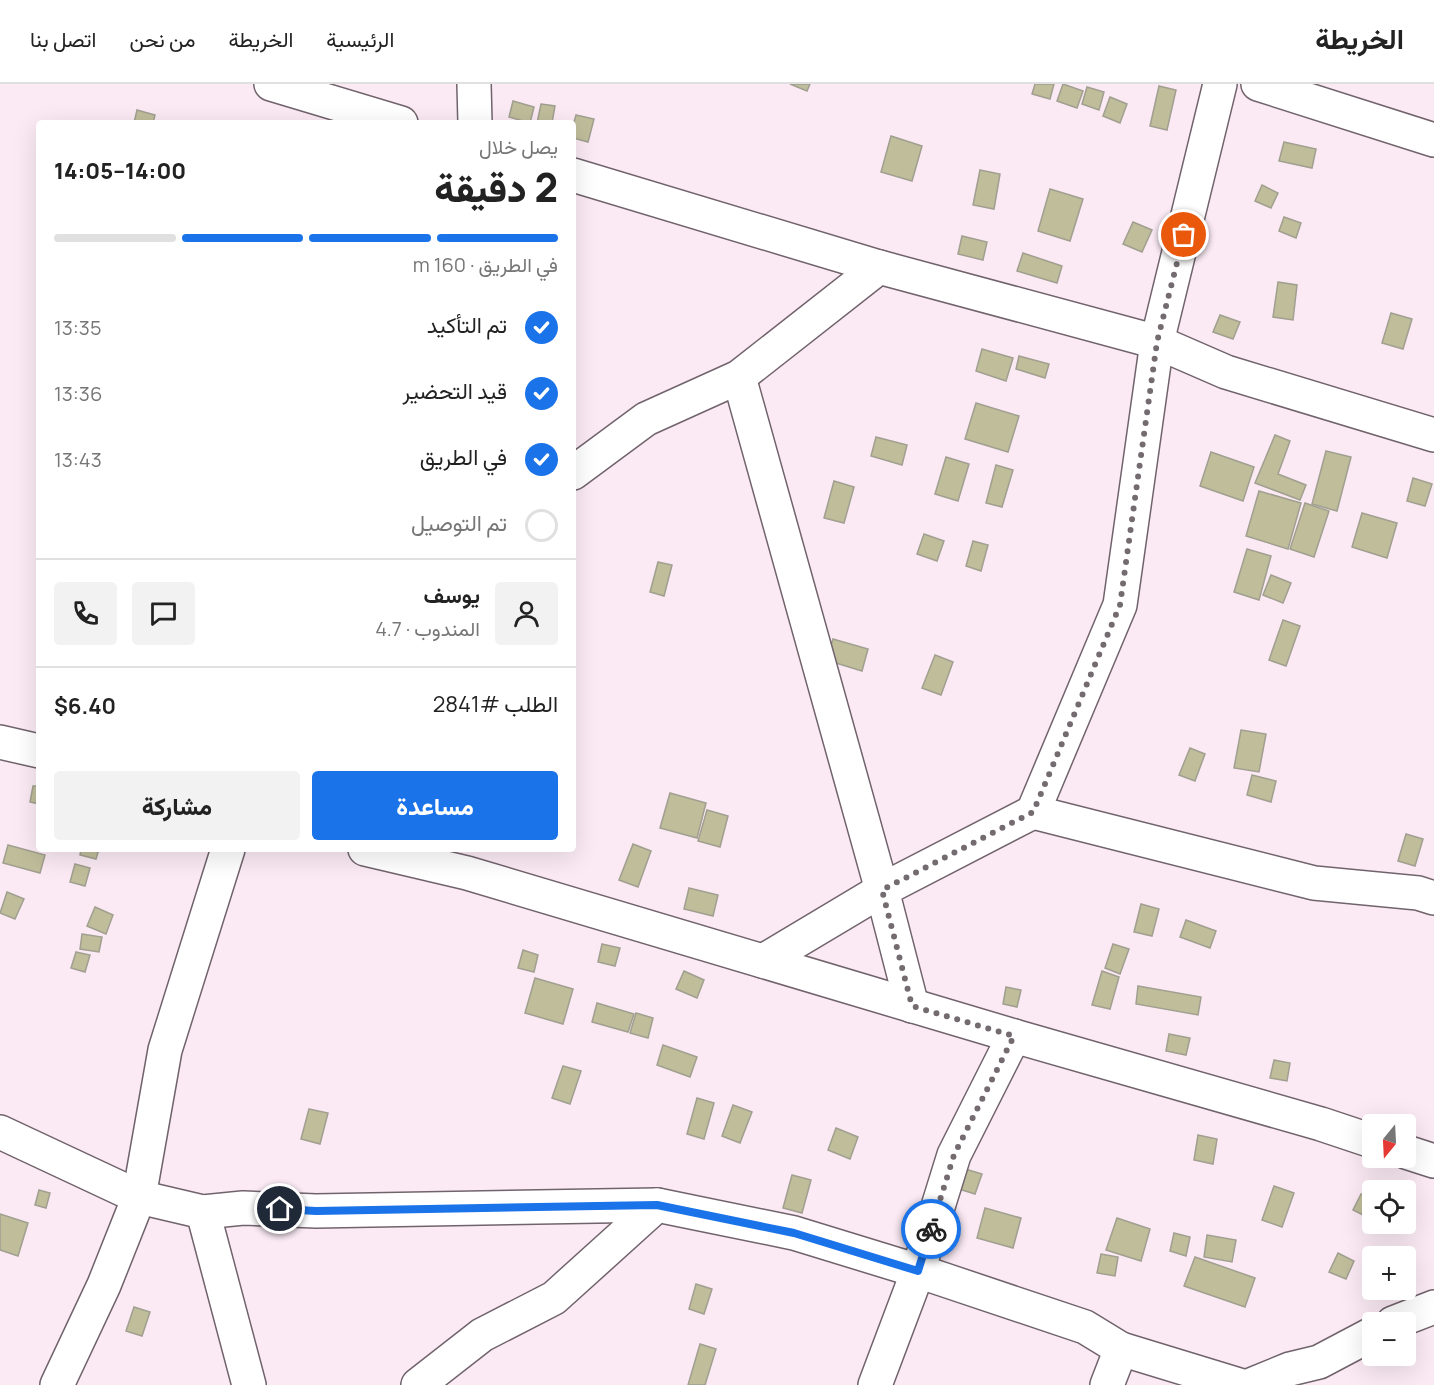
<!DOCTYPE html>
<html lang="ar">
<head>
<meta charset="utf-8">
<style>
  body { margin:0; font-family:Manrope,Vazirmatn,sans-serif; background:#f2f2f2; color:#222; direction:rtl; height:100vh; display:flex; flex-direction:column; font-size:22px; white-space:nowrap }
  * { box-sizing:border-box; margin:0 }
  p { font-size:20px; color:#767676 }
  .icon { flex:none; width:33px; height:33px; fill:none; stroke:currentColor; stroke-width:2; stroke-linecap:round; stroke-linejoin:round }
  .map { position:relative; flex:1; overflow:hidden; direction:ltr }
  .panel { position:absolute; left:36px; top:36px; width:540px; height:732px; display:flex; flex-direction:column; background:#fff; border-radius:6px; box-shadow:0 6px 24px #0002; direction:rtl }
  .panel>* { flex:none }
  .needle { width:39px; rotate:198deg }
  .fabs { position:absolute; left:1362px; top:1030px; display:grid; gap:12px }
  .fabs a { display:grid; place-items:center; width:54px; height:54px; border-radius:6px; background:#fff; box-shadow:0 6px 24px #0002; font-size:30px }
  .pin { position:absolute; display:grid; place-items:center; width:51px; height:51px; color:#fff; margin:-26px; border:3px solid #fff; border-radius:50%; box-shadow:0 2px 6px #0007 }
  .courier { position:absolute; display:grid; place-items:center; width:60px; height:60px; margin:-30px; border:4px solid #1a73e8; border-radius:50%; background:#fff; color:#222; box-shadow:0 2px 8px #0007 }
  .summary em { font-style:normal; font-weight:800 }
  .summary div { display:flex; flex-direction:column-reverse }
  .summary { display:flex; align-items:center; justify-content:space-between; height:102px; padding:0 18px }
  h1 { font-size:39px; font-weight:800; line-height:45px }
  .bar { display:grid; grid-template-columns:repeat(4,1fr); gap:9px 6px; align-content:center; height:72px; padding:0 18px }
  .bar i { height:8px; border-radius:4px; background:#e0e0e0 }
  .bar .active { background:#1a73e8 }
  .bar p { grid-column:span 4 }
  .line { display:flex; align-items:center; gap:15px; padding:0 18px; border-top:2px solid #e0e0e0 }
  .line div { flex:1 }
  .round { display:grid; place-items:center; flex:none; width:63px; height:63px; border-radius:6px; background:#f2f2f2 }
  ol { padding:0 18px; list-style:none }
  li { display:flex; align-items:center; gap:18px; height:66px }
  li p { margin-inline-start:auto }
  li .icon { padding:6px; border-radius:50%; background:#1a73e8; color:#fff; stroke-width:4 }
  li:last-child { color:#767676 }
  li i { width:33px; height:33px; border:3px solid #e0e0e0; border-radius:50% }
  .action { display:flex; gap:12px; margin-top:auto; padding:12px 18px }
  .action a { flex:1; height:69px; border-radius:6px; background:#1a73e8; color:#fff; font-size:24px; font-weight:800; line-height:69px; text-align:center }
  .action a+a { background:#f2f2f2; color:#222 }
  header { display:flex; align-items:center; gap:36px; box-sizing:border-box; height:84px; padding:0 30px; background:#fff; border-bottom:2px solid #e0e0e0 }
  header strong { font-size:28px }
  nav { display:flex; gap:33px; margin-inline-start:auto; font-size:21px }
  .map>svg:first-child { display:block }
  .building { fill:#bfbd9a; stroke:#a09f90; stroke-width:1.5 }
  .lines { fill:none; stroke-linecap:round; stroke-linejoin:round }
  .minor-casing { stroke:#71636c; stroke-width:36 }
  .minor { stroke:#fff; stroke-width:33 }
  .done { stroke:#746b71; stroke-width:6; stroke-dasharray:0 10.8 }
  .route { stroke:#1a73e8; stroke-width:8 }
</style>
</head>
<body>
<header>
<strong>الخريطة</strong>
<nav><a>الرئيسية</a><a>الخريطة</a><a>من نحن</a><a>اتصل بنا</a></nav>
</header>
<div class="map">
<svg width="1434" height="1301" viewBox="0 0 1434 1301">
  <rect width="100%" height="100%" fill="#fbeaf4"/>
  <g class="building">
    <path d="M790,0H810L807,7Z"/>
    <path d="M1035,0H1054L1050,15L1032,10Z"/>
    <path d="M1063,0L1083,7L1077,24L1057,17Z"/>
    <path d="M1159,2L1176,6L1167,46L1150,42Z"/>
    <path d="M1087,3L1104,8L1099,26L1082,20Z"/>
    <path d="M1110,13L1127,20L1120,39L1103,32Z"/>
    <path d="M513,17L534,23L530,39L509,33Z"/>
    <path d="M541,20L555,22L552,39H537Z"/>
    <path d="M137,26L155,31L153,39H134Z"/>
    <path d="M576,31L594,35L588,58L573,54V42Z"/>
    <path d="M891,52L922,62L912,97L881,88Z"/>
    <path d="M1284,58L1316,65L1312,84L1279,77Z"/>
    <path d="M980,86L1000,90L994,125L973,121Z"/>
    <path d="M1262,101L1278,109L1271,124L1255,117Z"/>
    <path d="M1050,105L1083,115L1070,157L1038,147Z"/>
    <path d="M1284,133L1301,139L1296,154L1279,147Z"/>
    <path d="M1133,138L1152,146L1142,168L1123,160Z"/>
    <path d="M962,152L987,158L983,176L958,170Z"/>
    <path d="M1023,169L1062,182L1057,199L1017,187Z"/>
    <path d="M1278,198L1297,201L1293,236L1273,233Z"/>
    <path d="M1391,229L1412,235L1403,265L1382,259Z"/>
    <path d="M1220,231L1240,238L1233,255L1213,248Z"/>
    <path d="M982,265L1013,274L1006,297L976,287Z"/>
    <path d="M1019,272L1049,280L1045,294L1016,285Z"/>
    <path d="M976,319L1019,332L1008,368L965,355Z"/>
    <path d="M1275,351L1290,357L1278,390L1306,401L1300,416L1255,399Z"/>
    <path d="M876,353L907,361L902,381L871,372Z"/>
    <path d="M1326,367L1351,373L1337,427L1312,420Z"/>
    <path d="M1211,368L1254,383L1243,417L1200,402Z"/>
    <path d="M946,373L969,380L958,417L935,410Z"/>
    <path d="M996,381L1013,386L1002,423L986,419Z"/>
    <path d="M1413,394L1432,400L1425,422L1407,417Z"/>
    <path d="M834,397L854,403L844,439L824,434Z"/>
    <path d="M1259,407L1301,419L1288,465L1246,452Z"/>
    <path d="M1305,419L1329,427L1314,473L1290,465Z"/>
    <path d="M1362,429L1397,439L1387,474L1352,463Z"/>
    <path d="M924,450L944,457L937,477L917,470Z"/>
    <path d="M973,457L988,461L981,487L966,482Z"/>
    <path d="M1247,465L1271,472L1259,516L1234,508Z"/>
    <path d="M658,478L672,481L664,512L650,508Z"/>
    <path d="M1271,491L1291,499L1283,519L1263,511Z"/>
    <path d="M1283,536L1300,542L1286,582L1269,576Z"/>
    <path d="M833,555L868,565L862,587L826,576Z"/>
    <path d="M935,571L953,578L941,611L922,604Z"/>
    <path d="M1241,646L1266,650L1259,688L1234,684Z"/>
    <path d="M1190,664L1205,670L1195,697L1179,691Z"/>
    <path d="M1252,691L1276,697L1271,718L1247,711Z"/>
    <path d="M33,702H39V720L30,718Z"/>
    <path d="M670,709L706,719L697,754L660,744Z"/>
    <path d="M707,726L728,732L720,763L698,757Z"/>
    <path d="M1406,750L1423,755L1415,782L1398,777Z"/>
    <path d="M633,760L651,767L638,803L619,796Z"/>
    <path d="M8,761L45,771L40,789L3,779Z"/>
    <path d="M81,765H99L96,775L80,771Z"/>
    <path d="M75,780L90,784L85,802L70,798Z"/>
    <path d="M689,804L718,811L713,832L684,825Z"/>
    <path d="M7,808L24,815L15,835L0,829Z"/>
    <path d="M1141,820L1159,825L1152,852L1134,848Z"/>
    <path d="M95,823L113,831L106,850L87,842Z"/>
    <path d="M1186,836L1216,847L1210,864L1180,853Z"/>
    <path d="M82,850L102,853L99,868L80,865Z"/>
    <path d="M602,860L620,864L615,882L598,878Z"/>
    <path d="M1113,860L1129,865L1120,890L1105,884Z"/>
    <path d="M523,866L538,871L534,888L518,884Z"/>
    <path d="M76,868L90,871L85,888L71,884Z"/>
    <path d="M684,887L704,896L697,914L676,905Z"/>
    <path d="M1102,887L1119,893L1110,925L1092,921Z"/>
    <path d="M535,894L573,905L563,940L525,929Z"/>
    <path d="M1138,902L1201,913L1198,931L1136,920Z"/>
    <path d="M1006,903L1021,906L1017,923L1003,920Z"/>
    <path d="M597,919L634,930L628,948L592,938Z"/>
    <path d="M636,929L653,934L648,954L630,949Z"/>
    <path d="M1169,950L1190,954L1186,971L1166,967Z"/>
    <path d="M663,961L697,973L690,993L657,981Z"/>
    <path d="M1274,976L1290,979L1287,997L1270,994Z"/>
    <path d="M563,982L581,987L570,1020L552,1014Z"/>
    <path d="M697,1014L714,1019L704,1055L687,1050Z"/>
    <path d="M733,1021L752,1028L740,1059L722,1052Z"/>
    <path d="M309,1025L328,1029L320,1060L301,1055Z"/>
    <path d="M836,1044L858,1053L850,1075L828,1066Z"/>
    <path d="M1198,1051L1217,1055L1213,1080L1194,1076Z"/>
    <path d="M952,1081L982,1090L975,1110L946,1101Z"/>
    <path d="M792,1091L811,1096L802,1129L783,1124Z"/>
    <path d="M1274,1102L1294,1109L1282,1143L1262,1136Z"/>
    <path d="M39,1106L50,1109L46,1124L35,1121Z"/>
    <path d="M1361,1110L1372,1116L1371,1135L1353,1126Z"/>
    <path d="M985,1124L1021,1134L1013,1164L977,1154Z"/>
    <path d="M0,1130L28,1139L18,1172L0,1166Z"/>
    <path d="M1117,1134L1150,1145L1141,1177L1106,1166Z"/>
    <path d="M1174,1149L1190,1153L1186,1172L1170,1167Z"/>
    <path d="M1207,1151L1236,1156L1232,1178L1204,1173Z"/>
    <path d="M1338,1169L1354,1177L1346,1195L1329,1188Z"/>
    <path d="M1101,1170L1118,1173L1115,1192L1097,1189Z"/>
    <path d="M1195,1173L1255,1194L1245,1223L1184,1202Z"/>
    <path d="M696,1200L712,1205L704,1230L689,1225Z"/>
    <path d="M134,1223L150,1228L142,1252L126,1247Z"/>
    <path d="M700,1260L716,1265L705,1301H688Z"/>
  </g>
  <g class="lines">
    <g class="minor-casing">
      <g id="minor">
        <path d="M271,0L401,39"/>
        <path d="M474,0L475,39"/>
        <path d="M1258,0L1434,56"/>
        <path d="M573,91L879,183L1157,258L1226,288L1434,351"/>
        <path d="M739,293L882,806L912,922"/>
        <path d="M573,389L646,335L739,293L879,183"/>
        <path d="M0,658L39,667"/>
        <path d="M1033,728L1314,799L1418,809L1434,814"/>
        <path d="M365,765L467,789L1014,952L1321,1040L1372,1057"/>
        <path d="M763,877L882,806L1033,728L1120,521L1157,258L1220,0"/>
        <path d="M0,1048L139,1113L203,1128L243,1124L316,1127L657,1121L794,1149L918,1187L1085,1243L1121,1265L1239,1301"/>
        <path d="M1406,1068L1434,1077"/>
        <path d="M203,1128L249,1301"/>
        <path d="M1393,1239L1434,1223"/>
        <path d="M57,1301L104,1201L139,1113L165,966L228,765"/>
        <path d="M418,1301L482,1251L554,1214L657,1121"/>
        <path d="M875,1301L918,1187L954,1071L1014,952"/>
        <path d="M1107,1301L1121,1265"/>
        <path d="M1251,1301L1290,1285L1319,1278L1372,1250"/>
      </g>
    </g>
    <use href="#minor" class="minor"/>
  </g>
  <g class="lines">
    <path class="done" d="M931,1145L954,1071L1014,952L912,922L882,806L1033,728L1040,712L1120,521L1157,258L1184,151"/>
    <path class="route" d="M280,1125L316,1127L657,1121L794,1149L918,1187L931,1145"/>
  </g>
</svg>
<div class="fabs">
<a><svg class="needle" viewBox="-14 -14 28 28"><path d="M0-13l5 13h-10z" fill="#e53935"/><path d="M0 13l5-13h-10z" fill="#767676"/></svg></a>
<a><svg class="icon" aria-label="locate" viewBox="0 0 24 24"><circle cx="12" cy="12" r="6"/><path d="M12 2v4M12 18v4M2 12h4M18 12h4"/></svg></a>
<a>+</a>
<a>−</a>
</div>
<div class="pin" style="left:1184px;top:151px;background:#ea580c"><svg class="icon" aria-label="bag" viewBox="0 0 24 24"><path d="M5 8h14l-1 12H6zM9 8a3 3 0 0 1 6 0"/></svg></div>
<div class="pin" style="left:280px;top:1125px;background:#1f2937"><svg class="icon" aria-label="home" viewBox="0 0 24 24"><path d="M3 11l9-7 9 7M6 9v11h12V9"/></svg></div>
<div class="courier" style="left:931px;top:1145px"><svg class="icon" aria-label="bike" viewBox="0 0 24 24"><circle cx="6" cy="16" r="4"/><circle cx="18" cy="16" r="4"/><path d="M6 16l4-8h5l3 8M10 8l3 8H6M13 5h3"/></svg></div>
<section class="panel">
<div class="summary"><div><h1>2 دقيقة</h1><p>يصل خلال</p></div><em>14:00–14:05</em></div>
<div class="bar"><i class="active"></i><i class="active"></i><i class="active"></i><i></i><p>في الطريق · 160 m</p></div>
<ol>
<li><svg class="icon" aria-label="check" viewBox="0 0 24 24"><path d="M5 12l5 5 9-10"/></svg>تم التأكيد<p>13:35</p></li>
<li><svg class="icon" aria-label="check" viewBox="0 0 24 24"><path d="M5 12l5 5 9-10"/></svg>قيد التحضير<p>13:36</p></li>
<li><svg class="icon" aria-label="check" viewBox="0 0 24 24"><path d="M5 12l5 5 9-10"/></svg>في الطريق<p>13:43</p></li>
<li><i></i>تم التوصيل</li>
</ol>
<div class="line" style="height:108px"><a class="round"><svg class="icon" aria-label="person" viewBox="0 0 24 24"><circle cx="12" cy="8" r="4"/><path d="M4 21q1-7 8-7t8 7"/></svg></a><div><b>يوسف</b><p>المندوب · 4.7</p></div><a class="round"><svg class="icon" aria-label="chat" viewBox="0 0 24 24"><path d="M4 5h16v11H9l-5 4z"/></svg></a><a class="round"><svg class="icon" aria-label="phone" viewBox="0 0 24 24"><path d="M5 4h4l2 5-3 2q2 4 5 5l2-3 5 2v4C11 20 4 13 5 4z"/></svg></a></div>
<div class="line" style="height:78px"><div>الطلب #2841</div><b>$6.40</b></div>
<div class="action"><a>مساعدة</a><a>مشاركة</a></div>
</section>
</div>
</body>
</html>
